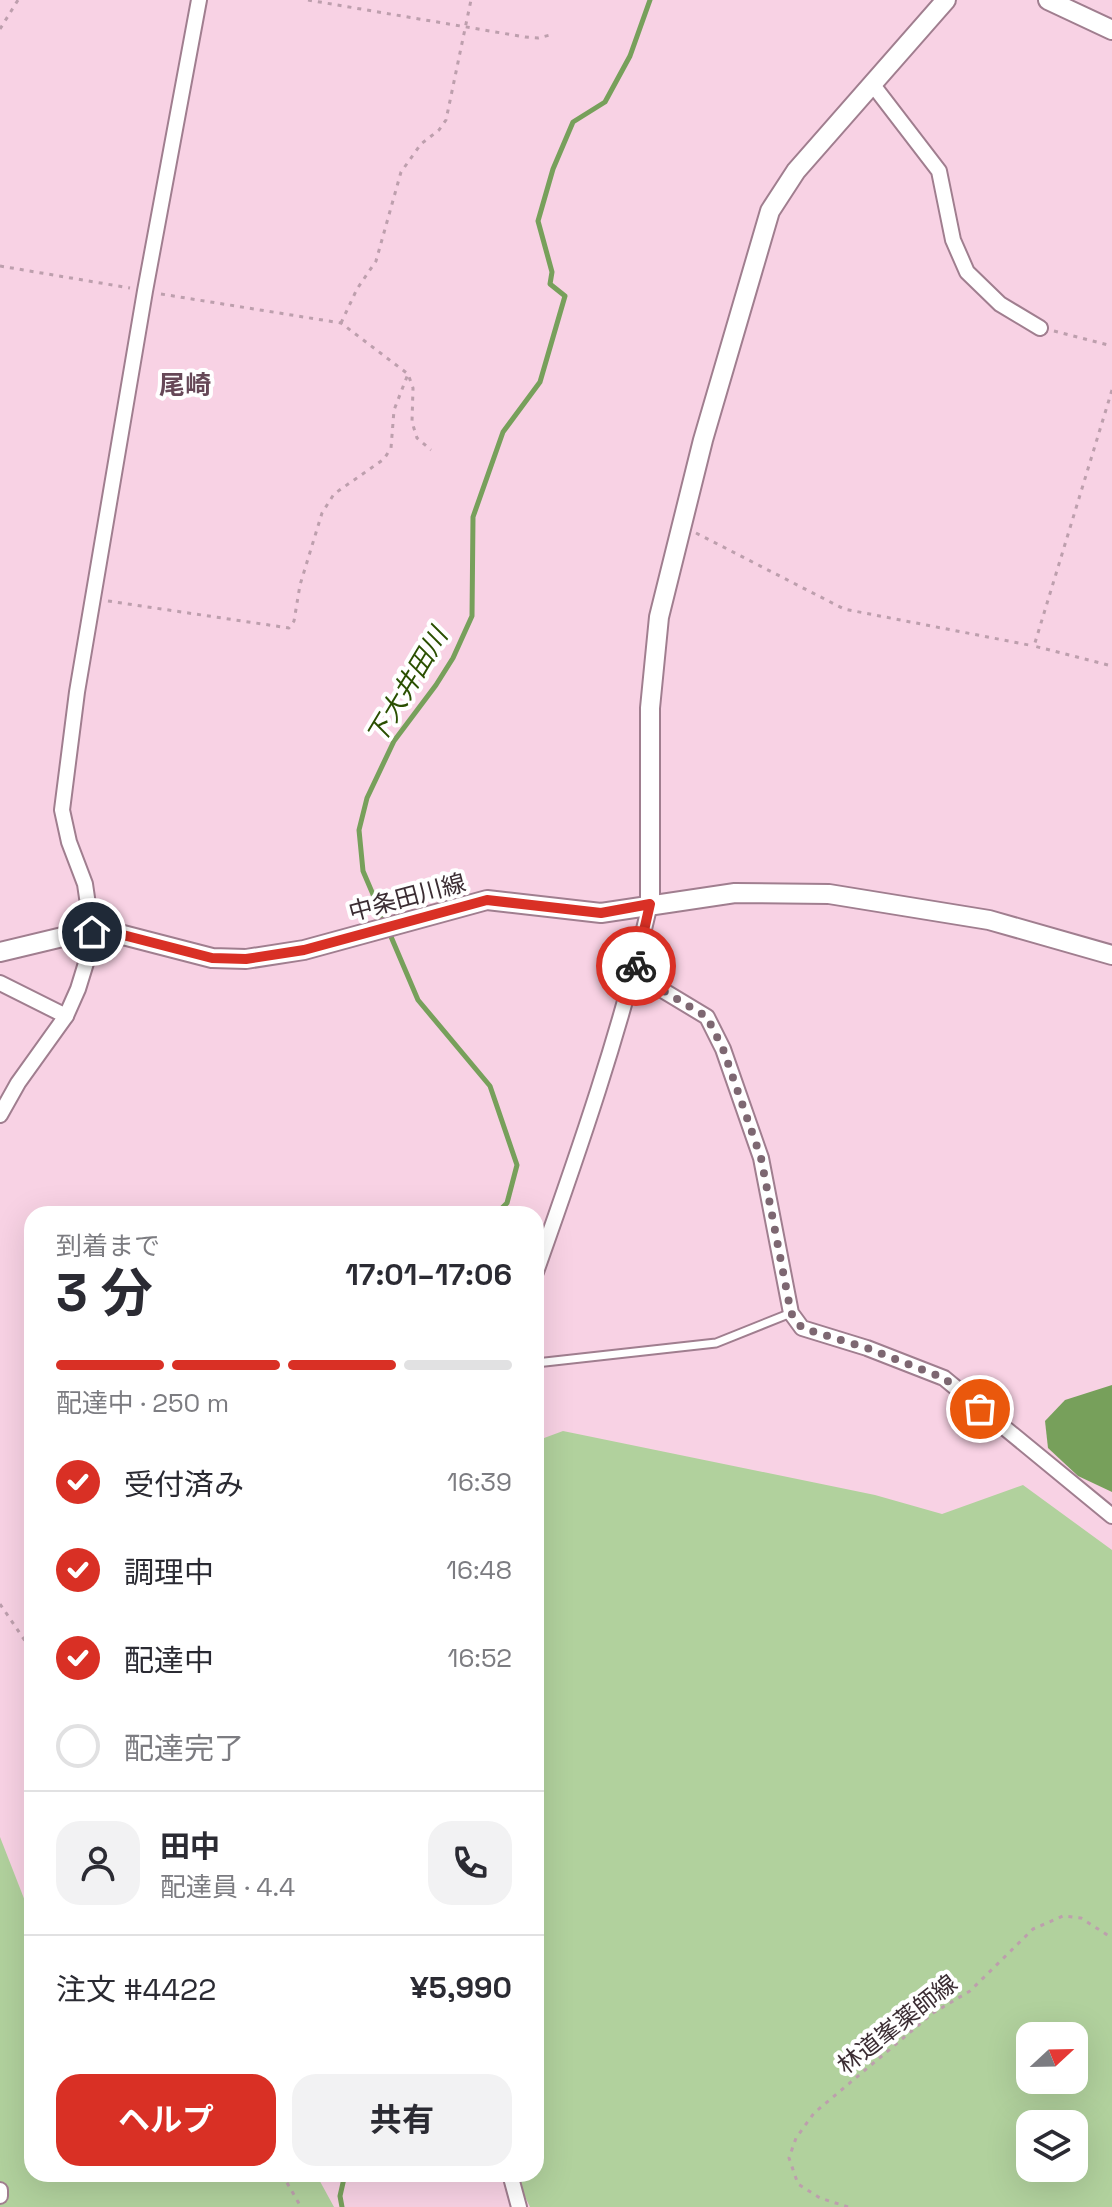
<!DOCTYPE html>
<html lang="ja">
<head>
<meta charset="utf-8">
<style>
  body { margin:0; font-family:"Space Grotesk","Noto Sans JP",sans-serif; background:#f2f2f3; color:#2b2b33; height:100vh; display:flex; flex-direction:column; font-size:30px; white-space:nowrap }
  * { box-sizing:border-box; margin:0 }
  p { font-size:26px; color:#7c7c81 }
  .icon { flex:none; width:44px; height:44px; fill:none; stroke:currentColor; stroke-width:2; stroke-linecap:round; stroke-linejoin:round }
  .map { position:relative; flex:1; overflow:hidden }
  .sheet { position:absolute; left:24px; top:1206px; width:520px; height:976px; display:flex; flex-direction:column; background:#fff; border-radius:24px; box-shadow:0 8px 32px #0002 }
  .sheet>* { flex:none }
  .needle { width:52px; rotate:68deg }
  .buttons { position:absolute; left:1016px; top:2022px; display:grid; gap:16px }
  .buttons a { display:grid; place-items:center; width:72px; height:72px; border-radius:16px; background:#fff; box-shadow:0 8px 32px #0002; font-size:40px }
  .pin { position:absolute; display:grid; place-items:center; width:68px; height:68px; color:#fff; margin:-34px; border:4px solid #fff; border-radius:50%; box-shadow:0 2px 8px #0007 }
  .courier { position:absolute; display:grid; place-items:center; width:80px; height:80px; margin:-40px; border:6px solid #d93025; border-radius:50%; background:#fff; color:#222; box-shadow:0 2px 10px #0007 }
  .overview em { font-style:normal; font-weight:700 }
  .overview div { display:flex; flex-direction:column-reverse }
  .overview { display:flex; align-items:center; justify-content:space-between; height:136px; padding:0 32px }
  h1 { font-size:52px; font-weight:700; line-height:60px }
  .bar { display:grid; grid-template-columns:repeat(4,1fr); gap:12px 8px; align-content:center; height:96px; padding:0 32px }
  .bar i { height:10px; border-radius:6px; background:#e1e1e2 }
  .bar .active { background:#d93025 }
  .bar p { grid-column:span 4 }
  .line { display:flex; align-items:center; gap:20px; padding:0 32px; border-top:2px solid #e1e1e2 }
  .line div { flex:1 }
  .round { display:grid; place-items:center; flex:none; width:84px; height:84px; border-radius:24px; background:#f2f2f3 }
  ol { padding:0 32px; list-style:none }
  li { display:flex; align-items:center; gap:24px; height:88px }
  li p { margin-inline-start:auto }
  li .icon { padding:8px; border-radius:50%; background:#d93025; color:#fff; stroke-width:4 }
  li:last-child { color:#7c7c81 }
  li i { width:44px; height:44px; border:4px solid #e1e1e2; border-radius:50% }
  .primary-button { display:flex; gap:16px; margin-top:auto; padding:16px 32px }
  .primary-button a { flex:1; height:92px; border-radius:24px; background:#d93025; color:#fff; font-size:32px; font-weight:700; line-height:92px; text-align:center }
  .primary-button a+a { background:#f2f2f3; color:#2b2b33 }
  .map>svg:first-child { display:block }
  .green { fill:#b1d19d; fill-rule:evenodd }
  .water { fill:#77a05b }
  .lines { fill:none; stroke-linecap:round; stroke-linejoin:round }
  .stream { stroke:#77a05b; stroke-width:5 }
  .lane-casing { stroke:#a07e8f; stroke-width:11 }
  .street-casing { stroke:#a07e8f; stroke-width:18 }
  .secondary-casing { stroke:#a07e8f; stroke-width:22 }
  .path { stroke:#bd9fad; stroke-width:3; stroke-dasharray:4 6; stroke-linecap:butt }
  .lane { stroke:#fff; stroke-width:7 }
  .street { stroke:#fff; stroke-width:14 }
  .secondary { stroke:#fff; stroke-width:18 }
  .done { stroke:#7d6771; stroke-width:8; stroke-dasharray:0 14.4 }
  .route { stroke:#d93025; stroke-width:10 }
  .labels { text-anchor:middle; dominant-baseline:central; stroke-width:8; stroke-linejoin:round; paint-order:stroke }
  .street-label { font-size:24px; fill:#3b2d33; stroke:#fff }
  .neighbourhood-label { font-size:26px; font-weight:bold; fill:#664857; stroke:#fff }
  .water-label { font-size:26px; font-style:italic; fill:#2a4f00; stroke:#fff }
</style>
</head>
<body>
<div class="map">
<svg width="1112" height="2207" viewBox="0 0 1112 2207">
  <rect width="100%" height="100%" fill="#f8d2e4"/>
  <g class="green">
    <path d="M563,1431L875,1495L942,1514L1023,1485L1112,1550V2207H530L514,2174H536V1441ZM1030,2036H1074V2080H1030ZM1030,2124H1074V2168H1030Z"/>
    <path d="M0,1837L32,1919V2174H316L334,2207H0Z"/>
  </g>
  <path class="water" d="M1112,1385V1492L1078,1476L1048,1448L1045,1421L1065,1400Z"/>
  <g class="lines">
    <g class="stream">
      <path d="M496,1214L507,1203L517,1165L490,1086L418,1000L363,871L359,830L367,798L394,741L436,685L453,658L472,616L473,517L503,432L540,382L565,296L550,284L552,272L538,221L553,169L573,122L605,102L630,56L650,0"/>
      <path d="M342,2207L340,2196L345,2174"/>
    </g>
    <g class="lane-casing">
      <path id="lane" d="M536,1363L716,1343L791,1313"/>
    </g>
    <g class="street-casing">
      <g id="street">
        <path d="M873,85L939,171L953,240L967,272L1000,304L1040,328"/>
        <path d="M634,973L707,1017L723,1049L761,1158L791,1313L802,1328L867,1348L944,1378L1112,1516"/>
        <path d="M0,983L66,1016"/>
        <path d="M0,1115L18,1083L66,1016L78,989L90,950L92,932L85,884L69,842L62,810L77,692L145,291L199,0"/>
        <path d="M536,1272C579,1151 621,1030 650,904"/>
        <path d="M510,2174L519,2207"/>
        <path d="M0,2190V2196"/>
      </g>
    </g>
    <g class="secondary-casing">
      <g id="secondary">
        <path d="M1048,0L1112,30"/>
        <path d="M650,904V708L659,617L703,440L770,211L796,171L946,0"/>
        <path d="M0,952L71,935L92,932L123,935L212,958L246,959L304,950L487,900L601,913L735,893L829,894L989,920L1112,955"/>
      </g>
    </g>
    <g class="path">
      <path d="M308,0L525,37L538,38L550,35"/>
      <path d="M0,29L18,0"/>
      <path d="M0,266L130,288"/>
      <path d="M161,294L341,323L408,374L413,388L412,422L417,438L431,450"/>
      <path d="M341,323L357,289L376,261L401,172L421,144L439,130L446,120L471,0"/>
      <path d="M1054,331L1112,346"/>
      <path d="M1112,390L1034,646L1112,666"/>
      <path d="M696,533L844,609L1034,646"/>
      <path d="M108,601L289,628L294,621L300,585L322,513L334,494L384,459L391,448L394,410L408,374"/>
      <path d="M0,1604L32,1651"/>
      <path d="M282,2174L301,2207"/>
      <path d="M848,2207L820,2198L798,2184L789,2158L796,2138L814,2113L933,2013L970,1991L1033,1929L1063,1916L1081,1918L1112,1938"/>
    </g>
    <use href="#lane" class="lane"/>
    <use href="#street" class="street"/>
    <use href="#secondary" class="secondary"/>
  </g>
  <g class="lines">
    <path class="done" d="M636,966L634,973L707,1017L723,1049L761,1158L791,1313L802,1328L867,1348L944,1378L980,1409"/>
    <path class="route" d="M92,932L123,935L212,958L246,959L304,950L487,900L601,913L650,904L636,966"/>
  </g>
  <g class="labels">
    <g class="street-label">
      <text transform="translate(407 897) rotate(-15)">中条田川線</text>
      <text transform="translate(897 2024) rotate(-38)">林道峯薬師線</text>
    </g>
    <g class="neighbourhood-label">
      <text x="185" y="385">尾崎</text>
    </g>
    <g class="water-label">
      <text transform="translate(407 686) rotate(-59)">下大井田川</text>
    </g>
  </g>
</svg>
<div class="buttons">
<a><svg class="needle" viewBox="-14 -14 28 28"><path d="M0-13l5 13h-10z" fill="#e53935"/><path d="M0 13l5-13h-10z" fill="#7c7c81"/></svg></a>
<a><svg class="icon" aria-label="layers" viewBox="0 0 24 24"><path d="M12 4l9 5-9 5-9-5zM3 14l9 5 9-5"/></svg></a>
</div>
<div class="pin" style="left:980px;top:1409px;background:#ea580c"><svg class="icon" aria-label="bag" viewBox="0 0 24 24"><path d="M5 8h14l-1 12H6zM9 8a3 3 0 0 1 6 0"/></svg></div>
<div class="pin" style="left:92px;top:932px;background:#1f2937"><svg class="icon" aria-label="home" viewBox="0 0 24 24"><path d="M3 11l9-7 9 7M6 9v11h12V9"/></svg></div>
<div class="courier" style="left:636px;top:966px"><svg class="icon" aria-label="bike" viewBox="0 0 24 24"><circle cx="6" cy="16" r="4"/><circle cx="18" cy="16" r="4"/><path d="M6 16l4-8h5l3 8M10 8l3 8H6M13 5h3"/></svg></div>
<section class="sheet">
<div class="overview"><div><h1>3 分</h1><p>到着まで</p></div><em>17:01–17:06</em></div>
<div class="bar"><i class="active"></i><i class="active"></i><i class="active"></i><i></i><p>配達中 · 250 m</p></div>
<ol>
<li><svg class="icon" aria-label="check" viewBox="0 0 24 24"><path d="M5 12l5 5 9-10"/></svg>受付済み<p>16:39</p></li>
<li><svg class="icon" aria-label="check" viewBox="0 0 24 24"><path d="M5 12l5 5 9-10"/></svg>調理中<p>16:48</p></li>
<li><svg class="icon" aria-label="check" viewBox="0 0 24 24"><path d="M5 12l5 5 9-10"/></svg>配達中<p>16:52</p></li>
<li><i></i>配達完了</li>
</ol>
<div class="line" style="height:144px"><a class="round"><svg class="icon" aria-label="person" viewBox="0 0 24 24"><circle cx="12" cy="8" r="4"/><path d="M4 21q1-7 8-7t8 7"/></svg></a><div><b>田中</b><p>配達員 · 4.4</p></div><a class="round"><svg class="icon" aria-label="phone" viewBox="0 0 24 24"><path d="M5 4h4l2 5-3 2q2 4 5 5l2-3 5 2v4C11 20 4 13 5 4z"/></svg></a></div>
<div class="line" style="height:104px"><div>注文 #4422</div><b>¥5,990</b></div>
<div class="primary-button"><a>ヘルプ</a><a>共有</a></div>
</section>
</div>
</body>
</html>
